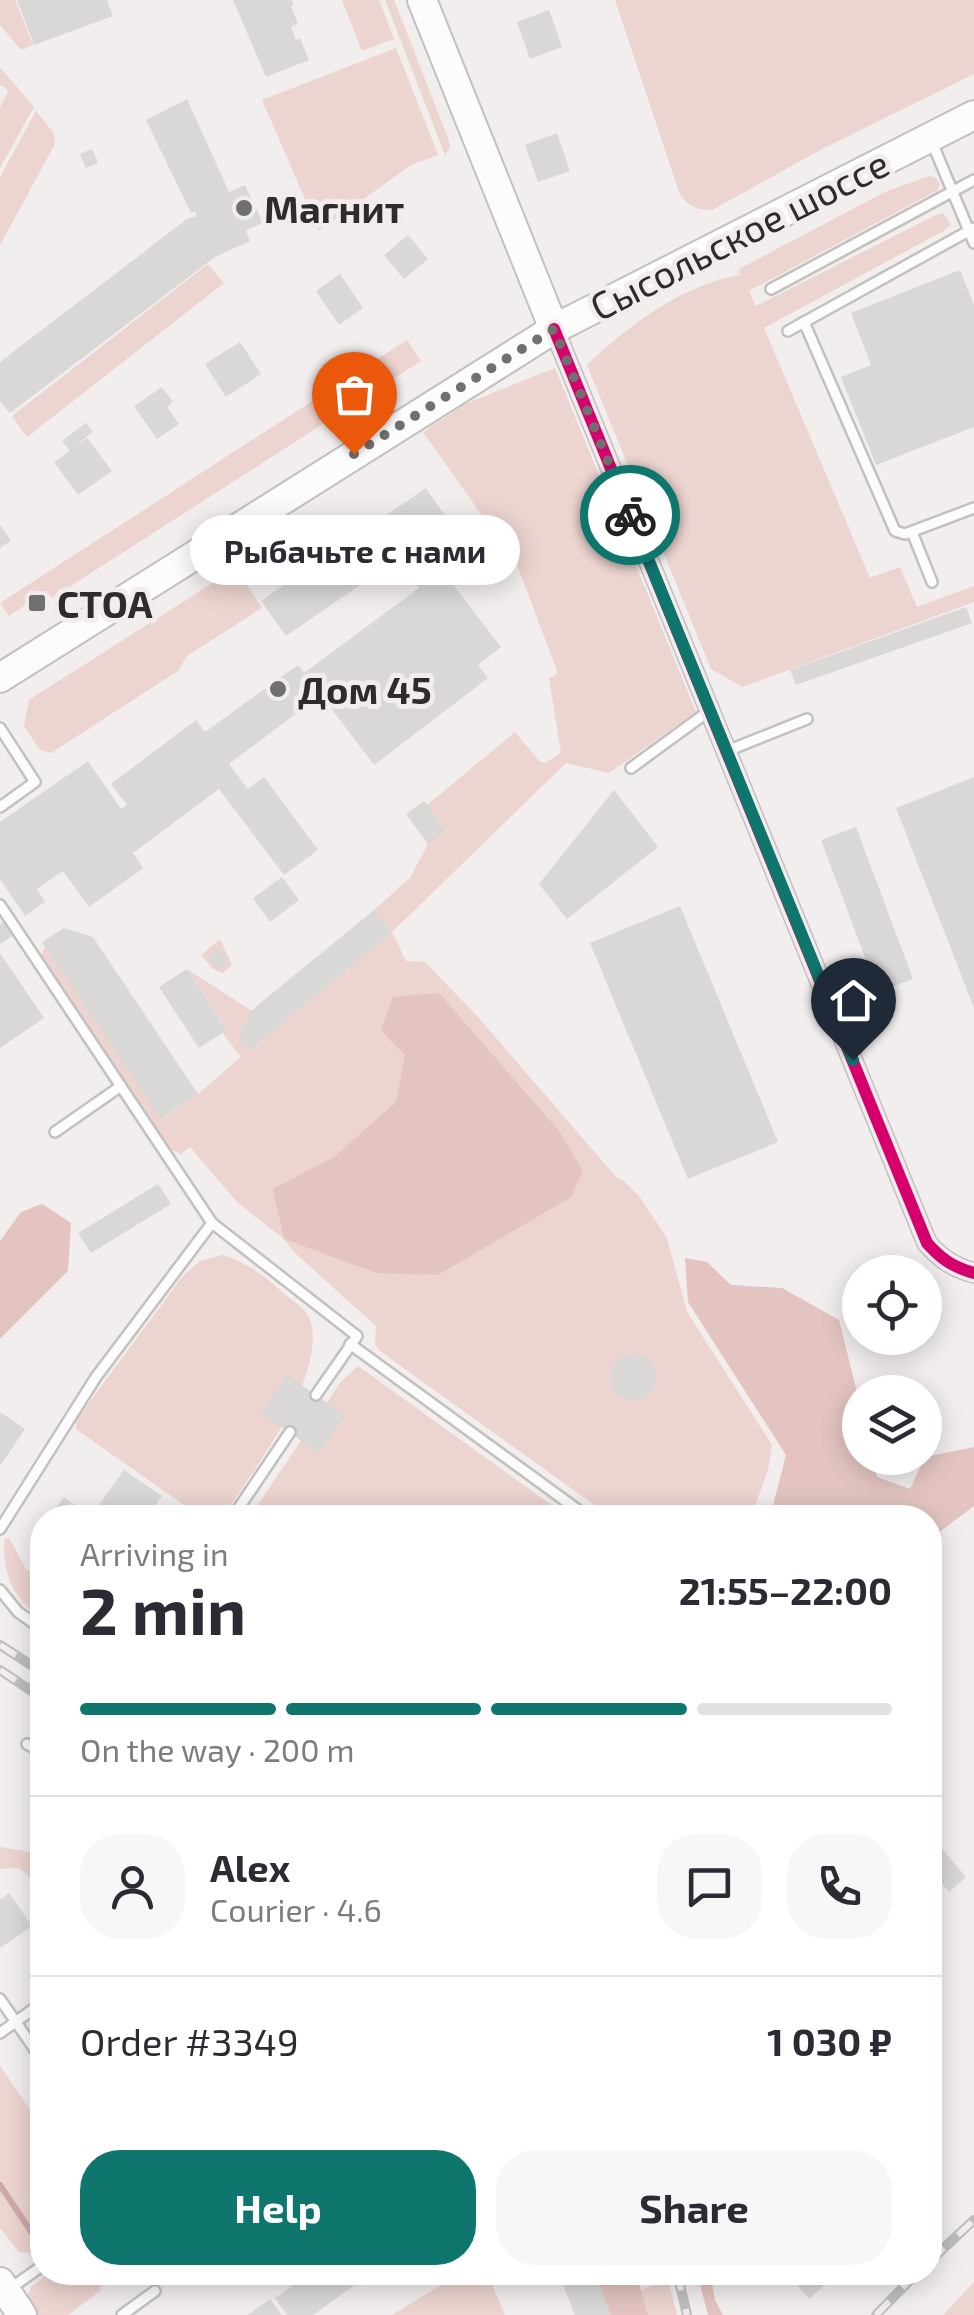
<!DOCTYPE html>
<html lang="en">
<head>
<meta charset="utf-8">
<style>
  body { margin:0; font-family:"Exo 2",sans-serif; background:#f7f7f7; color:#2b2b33; height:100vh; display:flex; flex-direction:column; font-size:38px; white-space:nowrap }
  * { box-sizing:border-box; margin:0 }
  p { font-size:32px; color:#7c7c81 }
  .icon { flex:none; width:55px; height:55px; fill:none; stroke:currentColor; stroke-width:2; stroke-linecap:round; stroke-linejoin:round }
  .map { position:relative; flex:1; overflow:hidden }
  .drawer { position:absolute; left:30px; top:1505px; width:912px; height:780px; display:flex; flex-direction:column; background:#fff; border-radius:40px; box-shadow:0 5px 25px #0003 }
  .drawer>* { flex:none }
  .buttons { position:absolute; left:842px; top:1255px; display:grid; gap:20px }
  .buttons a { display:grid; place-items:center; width:100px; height:100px; border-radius:50%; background:#fff; box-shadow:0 5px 25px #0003; font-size:50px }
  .pin { position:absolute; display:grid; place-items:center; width:85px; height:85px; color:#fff; margin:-102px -42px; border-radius:50% 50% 50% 0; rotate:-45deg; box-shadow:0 0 10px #0007 }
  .pin .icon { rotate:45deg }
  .courier { position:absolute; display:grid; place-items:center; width:100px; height:100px; margin:-50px; border:8px solid #0f766e; border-radius:50%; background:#fff; color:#222; box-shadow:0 2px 12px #0007 }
  .bubble { position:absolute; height:70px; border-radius:35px; background:#fff; box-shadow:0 5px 25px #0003; font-size:32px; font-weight:700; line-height:70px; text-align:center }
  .head em { font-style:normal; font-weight:700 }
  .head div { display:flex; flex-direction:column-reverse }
  .head { display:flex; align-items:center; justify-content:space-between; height:170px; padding:0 50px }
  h1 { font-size:65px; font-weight:700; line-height:75px }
  .bar { display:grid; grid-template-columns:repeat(4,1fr); gap:15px 10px; align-content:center; height:120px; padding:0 50px }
  .bar i { height:12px; border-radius:8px; background:#e1e1e2 }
  .bar .selected { background:#0f766e }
  .bar p { grid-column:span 4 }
  .line { display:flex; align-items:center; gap:25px; padding:0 50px; border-top:2px solid #e1e1e2 }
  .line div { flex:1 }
  .round { display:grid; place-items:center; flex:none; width:105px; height:105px; border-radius:40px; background:#f7f7f7 }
  .action { display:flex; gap:20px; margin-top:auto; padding:20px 50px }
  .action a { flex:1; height:115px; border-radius:40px; background:#0f766e; color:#fff; font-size:40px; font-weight:700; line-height:115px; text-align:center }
  .action a+a { background:#f7f7f7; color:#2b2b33 }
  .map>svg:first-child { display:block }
  .green { fill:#ecd4d0 }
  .forest { fill:#e3c4c0 }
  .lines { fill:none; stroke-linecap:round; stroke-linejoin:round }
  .stream { stroke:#cfa9a5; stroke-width:6 }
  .building { fill:#dad7d7 }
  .service-casing { stroke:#c3c0c0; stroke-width:14 }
  .minor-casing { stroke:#c3c0c0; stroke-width:22 }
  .primary-casing { stroke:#c3c0c0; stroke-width:32 }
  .service { stroke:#fdfcfc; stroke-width:9 }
  .minor { stroke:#fdfcfc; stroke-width:18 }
  .primary { stroke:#fdfcfc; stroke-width:28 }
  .rail-casing { stroke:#bfbebe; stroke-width:10 }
  .rail { stroke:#f2edec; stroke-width:6; stroke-dasharray:19; stroke-linecap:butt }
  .cycleway-casing { stroke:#f2edec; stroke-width:19 }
  .cycleway { stroke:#d6006c; stroke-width:12 }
  .done { stroke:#72706f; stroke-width:10; stroke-dasharray:0 18 }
  .route { stroke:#0f766e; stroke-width:12 }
  .poi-dot { fill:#72706f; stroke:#f2edec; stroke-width:4 }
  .labels { text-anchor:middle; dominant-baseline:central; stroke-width:10; stroke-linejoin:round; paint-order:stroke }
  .poi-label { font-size:38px; font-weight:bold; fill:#2e2c2b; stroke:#f2edec; text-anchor:start }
  .street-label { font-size:38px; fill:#2e2c2b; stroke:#f2edec }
</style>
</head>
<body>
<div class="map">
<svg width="974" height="2315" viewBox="0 0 974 2315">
  <rect width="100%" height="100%" fill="#f1eeed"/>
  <g class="green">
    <path d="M0,0H15L33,45L21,50L0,25Z"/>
    <path d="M342,0H379L394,39L362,51Z"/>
    <path d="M385,0H394L448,138L450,147L445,155Z"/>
    <path d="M615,0H974V74L822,149L712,210C697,210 690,207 680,195Z"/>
    <path d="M396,48L438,155L411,165L319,231L262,100Z"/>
    <path d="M0,67L34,107L0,168V107L9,90L0,85Z"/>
    <path d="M36,111L53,132L55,144L0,245V177Z"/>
    <path d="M929,176L936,178L940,184L938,190L749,291L756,306L934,216L943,213L951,225L945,230L764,328L870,578L900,567L917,607L974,586V602L742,687L711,669L587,365C629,325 682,285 740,275L739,269L885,192Z"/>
    <path d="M208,264L224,283L27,437L12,416Z"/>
    <path d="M407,340L421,361L52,598L46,591L9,616L0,603Z"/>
    <path d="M555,368L696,712L609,773L566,763L392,932L406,961L425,962L479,1018L616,1177L624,1181L639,1196L667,1238L687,1312L772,1445L768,1470L751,1517H611L380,1351L375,1344L376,1326L294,1252L284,1239L237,1202L190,1147L181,1154L170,1149L41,958L45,946L162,1119L198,1094L241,1057L223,1034L227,1029L187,969L252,1011L250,1018L237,1035L250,1050L392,932L374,910L410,878L428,844L446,831L427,805L515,732L539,761L545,763L561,753L549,678L557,674L556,668L517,565L423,432L465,404Z"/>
    <path d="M236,568L262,608L187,656L178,671L51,753L40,750L24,726L29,700Z"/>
    <path d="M220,939L232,965L223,973L213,969L201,955Z"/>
    <path d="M223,1255C246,1262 263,1275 281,1291C289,1299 304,1307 309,1317C331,1371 252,1471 223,1517H201L76,1429V1420L183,1276L200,1261Z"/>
    <path d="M358,1366L568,1517L249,1518L340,1383Z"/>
    <path d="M5,1538H9L26,1569L42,1580V1619C15,1601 0,1572 5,1538Z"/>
    <path d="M0,1847L30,1852L42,1862V1887L19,1868L0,1869Z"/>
    <path d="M0,2066L42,2127V2245L31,2253L19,2252L0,2228Z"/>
    <path d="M462,2272L487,2273L505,2315H392Z"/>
    <path d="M50,2273H106L102,2276L100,2291L68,2315H37L27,2296L32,2286Z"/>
    <path d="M668,2279L677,2315H614L610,2302Z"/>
    <path d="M974,2282V2315H944V2314Z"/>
  </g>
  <g class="forest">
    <path d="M439,993L559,1131L583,1171L571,1197L438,1275L377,1273L284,1239L273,1189L334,1157L396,1102L405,1055L381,1030L393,997Z"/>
    <path d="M42,1204L71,1223L68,1271L0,1339V1241L21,1212Z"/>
    <path d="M685,1258L707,1262L731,1285L782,1288L839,1320L860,1405V1458H872L877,1477L910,1489L925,1457L974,1447V1506L930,1539V1518L770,1517L786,1455L688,1302Z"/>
    <path d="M593,2273H636L648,2315H608Z"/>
    <path d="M697,2273H710L715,2300L723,2315H708Z"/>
  </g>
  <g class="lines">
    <path class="stream" d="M0,2185L34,2236"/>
  </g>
  <g class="building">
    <path d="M17,0H107L113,16L34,45Z"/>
    <path d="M233,0H292L294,5L291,6L298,24L291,27L296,40L300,38L309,60L266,77Z"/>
    <path d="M549,10L562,47L530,59L517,22Z"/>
    <path d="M187,99L229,192L245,185L263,223L246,230L250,241L215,257L10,413L0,401V362L187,219L197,216L195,211L191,213L146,120Z"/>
    <path d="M557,133L570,171L538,182L525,145Z"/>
    <path d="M92,149L98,163L86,168L80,154Z"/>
    <path d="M408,235L428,259L404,279L384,255Z"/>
    <path d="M960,270L974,305V427L876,465L841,377L871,365L851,313Z"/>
    <path d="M340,274L363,308L339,325L316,291Z"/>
    <path d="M240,342L261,374L226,397L205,364Z"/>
    <path d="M162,387L173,402L167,407L179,424L157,439L134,406Z"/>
    <path d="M86,423L93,432L72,448L87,438L112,471L78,495L54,462L70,451L62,441Z"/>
    <path d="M426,488L450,523L286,636L261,601Z"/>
    <path d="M0,525L11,541L0,548Z"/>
    <path d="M435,561L501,647L478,665L488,678L374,765L321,695L229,764L248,789L264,777L318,850L284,875L219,789L133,853L143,868L89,907L63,871L37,889L45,902L25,916L0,879V822L88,761L121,809L127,805L111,784L196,720L205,732L298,665L304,673L419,588L411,578Z"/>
    <path d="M966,607L972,623L796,685L790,670Z"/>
    <path d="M974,777V1008L896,808Z"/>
    <path d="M614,790L658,847L567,919L539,884Z"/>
    <path d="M424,801L446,831L428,844L406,814Z"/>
    <path d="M856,827L913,979L878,992L821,840Z"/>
    <path d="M282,877L299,900L270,922L253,898Z"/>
    <path d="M680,906L778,1142L688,1179L590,943Z"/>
    <path d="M374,910L392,932L250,1050L237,1035L250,1018L247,1014Z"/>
    <path d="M3,922L12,936L0,944V924Z"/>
    <path d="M64,928L93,937L198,1094L161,1119L42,942Z"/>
    <path d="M219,948L229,962L217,970L208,956Z"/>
    <path d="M0,953L44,1018L0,1048Z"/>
    <path d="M187,969L227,1030L199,1048L159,987Z"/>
    <path d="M158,1184L171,1204L91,1253L78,1233Z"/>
    <circle cx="633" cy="1377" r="23"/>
    <path d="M287,1375L345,1415L319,1453L261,1413Z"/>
    <path d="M0,1412L25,1429L0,1466Z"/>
    <path d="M124,1470L162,1496L147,1518H49L64,1497L91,1516Z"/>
    <path d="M932,1837L966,1877L949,1892L930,1869Z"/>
    <path d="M9,1893L32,1926L0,1948V1900Z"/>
    <path d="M311,2272H373L313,2315H287L275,2298Z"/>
    <path d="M558,2272H595L611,2315H575Z"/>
    <path d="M786,2272H839L809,2299Z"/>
    <path d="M270,2299L282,2315H247Z"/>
  </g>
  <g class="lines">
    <g class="service-casing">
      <g id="service">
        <path d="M931,140L974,243"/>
        <path d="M771,289L974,180"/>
        <path d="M804,322L895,531L905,534L974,508"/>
        <path d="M788,331L974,228"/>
        <path d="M912,532L932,582"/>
        <path d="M0,728L35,782L0,807"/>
        <path d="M727,751L807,719"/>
        <path d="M631,768L709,711"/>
        <path d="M0,905L212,1223L357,1336L316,1395"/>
        <path d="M55,1132L121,1086"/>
        <path d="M350,1344L589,1518"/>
        <path d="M232,1518L290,1432"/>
        <path d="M0,1529L96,1377L212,1223"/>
        <path d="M0,1590L18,1612L42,1629"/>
        <path d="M27,1744L42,1752"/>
        <path d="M0,1999L42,2060"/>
        <path d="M0,2033L42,2003"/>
        <path d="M8,2290L42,2266"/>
        <path d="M122,2315L155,2291"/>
      </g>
    </g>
    <g class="minor-casing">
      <path id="minor" d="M554,329L927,1243C941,1259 953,1267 974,1273"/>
    </g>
    <g class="primary-casing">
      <g id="primary">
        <path d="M422,0L554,329"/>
        <path d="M0,678L554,329L974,115"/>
        <path d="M0,2282L22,2315"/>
      </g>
    </g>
    <use href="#service" class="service"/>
    <use href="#minor" class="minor"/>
    <use href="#primary" class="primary"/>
    <g class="rail-casing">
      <g id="rail">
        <path d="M0,1645L42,1672"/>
        <path d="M0,1670L42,1698"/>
        <path d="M930,2261L974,2220"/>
        <path d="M677,2272L687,2315"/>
        <path d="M876,2315L918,2272"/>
      </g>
    </g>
    <use href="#rail" class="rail"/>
    <g class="cycleway-casing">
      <path id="cycleway" d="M554,329L927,1243C941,1259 953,1267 974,1273"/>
    </g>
    <use href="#cycleway" class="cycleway"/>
  </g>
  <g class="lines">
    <path class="done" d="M354,454L554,329L630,515"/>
    <path class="route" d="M630,515L853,1060"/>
  </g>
  <g class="poi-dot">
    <circle cx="244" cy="208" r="10"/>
    <rect x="27" y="593" width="20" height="20" rx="5"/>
    <circle cx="278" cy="689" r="10"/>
  </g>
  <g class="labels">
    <g class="poi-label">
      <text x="264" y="208">Магнит</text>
      <text x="57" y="603">СТОА</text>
      <text x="298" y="689">Дом 45</text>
    </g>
    <g class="street-label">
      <text transform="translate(739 234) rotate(-27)">Сысольское шоссе</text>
    </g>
  </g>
</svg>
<div class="buttons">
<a><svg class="icon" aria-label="locate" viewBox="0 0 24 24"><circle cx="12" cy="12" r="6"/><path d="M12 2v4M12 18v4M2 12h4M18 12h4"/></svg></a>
<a><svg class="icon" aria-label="layers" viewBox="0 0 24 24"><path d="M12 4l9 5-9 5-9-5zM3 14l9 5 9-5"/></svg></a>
</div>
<div class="pin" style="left:354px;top:454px;background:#ea580c"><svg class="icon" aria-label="bag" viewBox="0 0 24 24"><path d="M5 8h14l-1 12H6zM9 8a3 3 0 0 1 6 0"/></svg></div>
<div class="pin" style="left:853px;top:1060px;background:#1f2937"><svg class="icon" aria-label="home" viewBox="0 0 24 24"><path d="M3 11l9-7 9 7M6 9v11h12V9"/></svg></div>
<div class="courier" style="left:630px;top:515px"><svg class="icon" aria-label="bike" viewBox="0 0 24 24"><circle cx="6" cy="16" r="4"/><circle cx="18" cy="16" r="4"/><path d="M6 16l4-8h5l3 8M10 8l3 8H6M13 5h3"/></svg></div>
<div class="bubble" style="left:190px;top:515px;width:330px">Рыбачьте с нами</div>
<section class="drawer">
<div class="head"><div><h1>2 min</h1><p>Arriving in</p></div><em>21:55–22:00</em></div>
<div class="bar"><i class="selected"></i><i class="selected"></i><i class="selected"></i><i></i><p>On the way · 200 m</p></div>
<div class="line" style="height:180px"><a class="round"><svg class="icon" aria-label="person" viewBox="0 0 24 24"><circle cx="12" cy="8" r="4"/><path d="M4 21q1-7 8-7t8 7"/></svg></a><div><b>Alex</b><p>Courier · 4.6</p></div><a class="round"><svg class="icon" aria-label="chat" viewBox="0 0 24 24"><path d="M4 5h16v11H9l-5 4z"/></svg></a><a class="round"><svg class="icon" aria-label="phone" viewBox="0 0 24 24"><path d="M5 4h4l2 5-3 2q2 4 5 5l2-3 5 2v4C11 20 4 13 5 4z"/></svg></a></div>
<div class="line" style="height:130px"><div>Order #3349</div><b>1 030 ₽</b></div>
<div class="action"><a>Help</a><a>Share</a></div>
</section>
</div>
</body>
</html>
